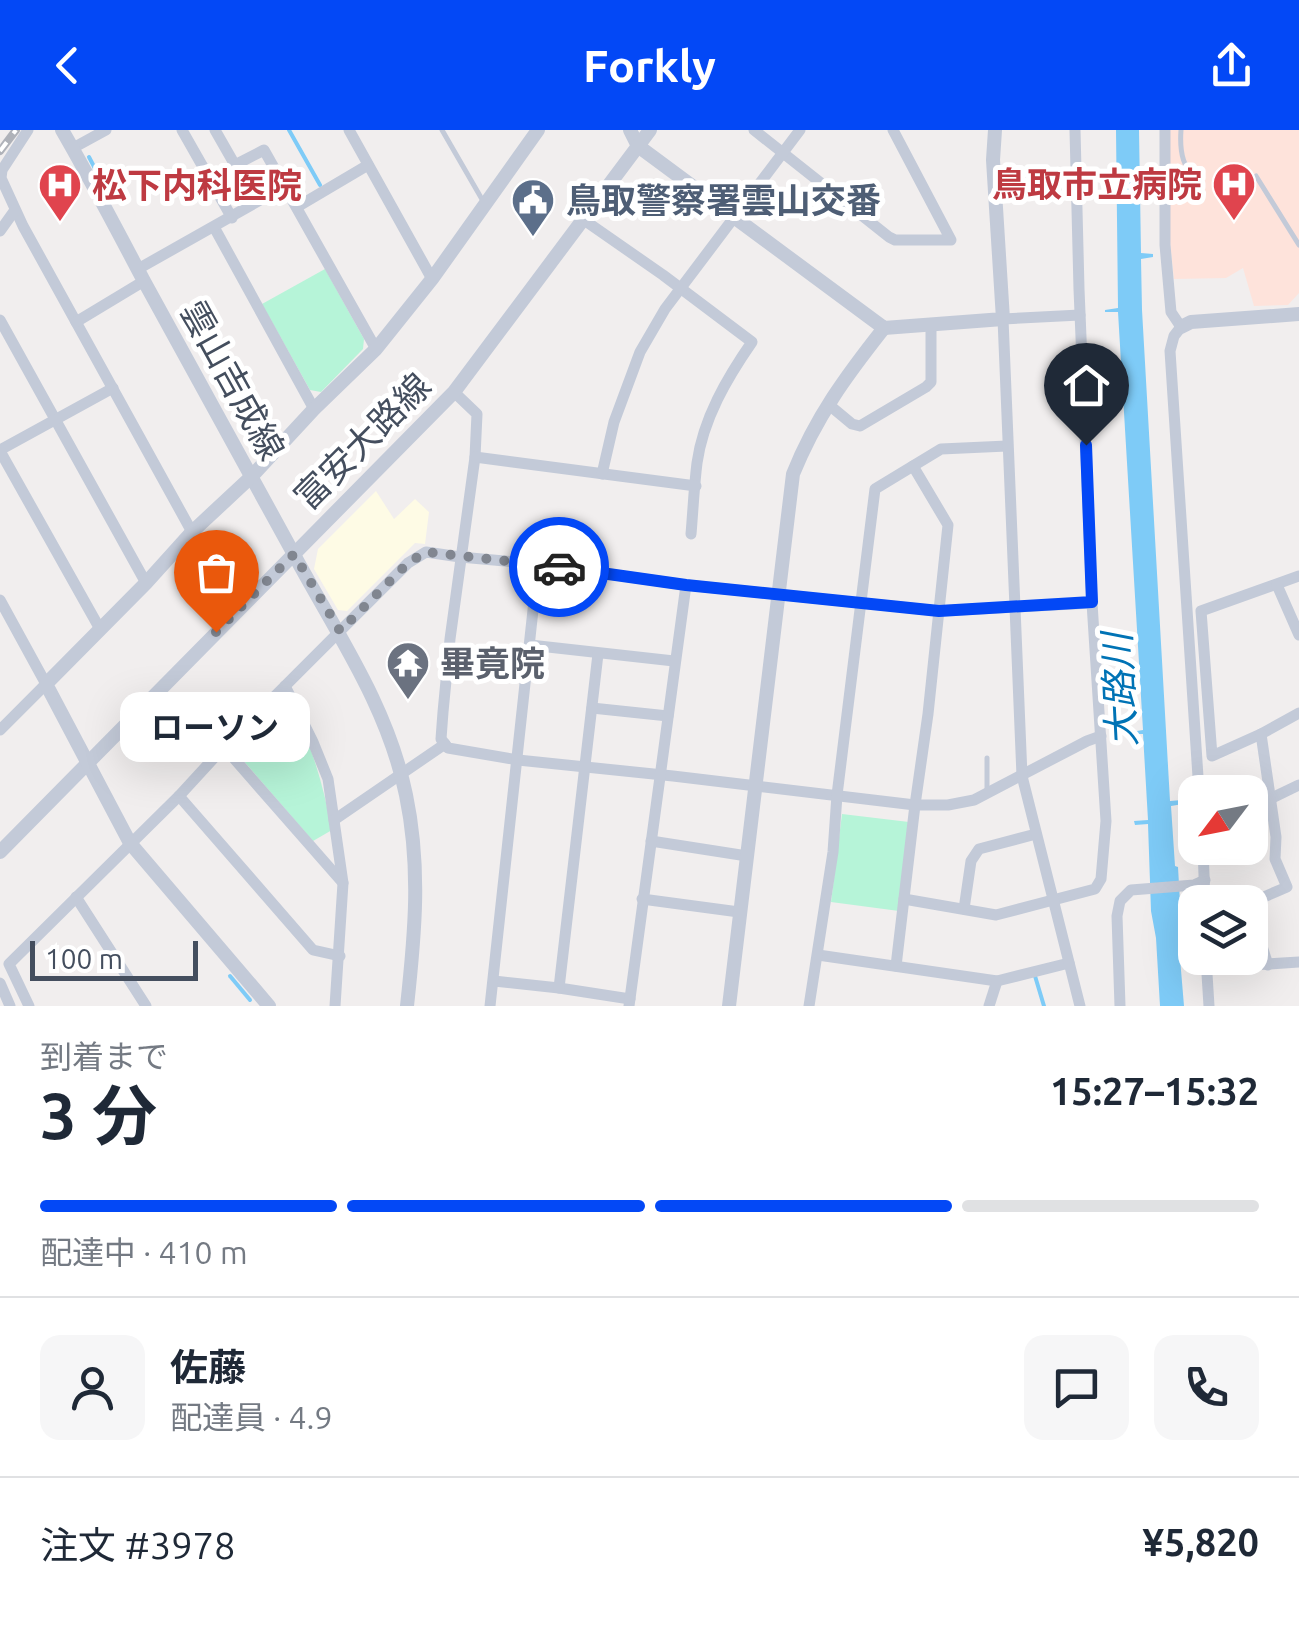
<!DOCTYPE html>
<html lang="ja">
<head>
<meta charset="utf-8">
<style>
  body { margin:0; font-family:Ubuntu,"Noto Sans JP",sans-serif; background:#f6f6f7; color:#1f2937; height:100vh; display:flex; flex-direction:column; font-size:38px; white-space:nowrap }
  * { box-sizing:border-box; margin:0 }
  p { font-size:32px; color:#747a83 }
  .icon { flex:none; width:55px; height:55px; fill:none; stroke:currentColor; stroke-width:2; stroke-linecap:round; stroke-linejoin:round }
  .map { position:relative; height:876px; overflow:hidden }
  .drawer { display:flex; flex-direction:column; background:#fff; flex:1 }
  .drawer>* { flex:none }
  .needle { width:65px; rotate:238deg }
  .buttons { position:absolute; left:1178px; top:645px; display:grid; gap:20px }
  .buttons a { display:grid; place-items:center; width:90px; height:90px; border-radius:20px; background:#fff; box-shadow:0 10px 40px #0002; font-size:50px }
  .scale { position:absolute; left:30px; bottom:25px; width:168px; box-sizing:border-box; padding-left:10px; border:5px solid #444e5e; border-top:0; font-size:28px; line-height:35px; white-space:nowrap; color:#444e5e; -webkit-text-stroke:8px #fff; paint-order:stroke }
  .pin { position:absolute; display:grid; place-items:center; width:85px; height:85px; color:#fff; margin:-102px -42px; border-radius:50% 50% 50% 0; rotate:-45deg; box-shadow:0 0 10px #0007 }
  .pin .icon { rotate:45deg }
  .courier { position:absolute; display:grid; place-items:center; width:100px; height:100px; margin:-50px; border:8px solid #0348f6; border-radius:50%; background:#fff; color:#222; box-shadow:0 2px 12px #0007 }
  .bubble { position:absolute; height:70px; border-radius:20px; background:#fff; box-shadow:0 10px 40px #0002; font-size:32px; font-weight:700; line-height:70px; text-align:center }
  .overview em { font-style:normal; font-weight:700 }
  .overview div { display:flex; flex-direction:column-reverse }
  .overview { display:flex; align-items:center; justify-content:space-between; height:170px; padding:0 40px }
  h1 { font-size:65px; font-weight:700; line-height:75px }
  .bar { display:grid; grid-template-columns:repeat(4,1fr); gap:15px 10px; align-content:center; height:120px; padding:0 40px }
  .bar i { height:12px; border-radius:8px; background:#e0e1e3 }
  .bar .active { background:#0348f6 }
  .bar p { grid-column:span 4 }
  .line { display:flex; align-items:center; gap:25px; padding:0 40px; border-top:2px solid #e0e1e3 }
  .line div { flex:1 }
  .round { display:grid; place-items:center; flex:none; width:105px; height:105px; border-radius:20px; background:#f6f6f7 }
  header { display:flex; justify-content:space-between; align-items:center; height:130px; padding:0 40px; background:#0348f6; color:#fff; font-size:45px; font-weight:700 }
  .map>svg:first-child { display:block }
  .commercial { fill:#fefbe5 }
  .medical { fill:#fee3db }
  .green { fill:#b6f4d8 }
  .water { fill:#7ecbf7 }
  .lines { fill:none; stroke-linecap:round; stroke-linejoin:round }
  .stream { stroke:#7ecbf7; stroke-width:4 }
  .service { stroke:#c3cad8; stroke-width:5 }
  .minor { stroke:#c3cad8; stroke-width:11 }
  .tertiary { stroke:#c3cad8; stroke-width:14 }
  .rail-casing { stroke:#afb2b9; stroke-width:8 }
  .rail { stroke:#fff; stroke-width:4; stroke-dasharray:11; stroke-linecap:butt }
  .done { stroke:#818690; stroke-width:10; stroke-dasharray:0 18 }
  .route { stroke:#0348f6; stroke-width:12 }
  .labels { text-anchor:middle; dominant-baseline:central; stroke-width:10; stroke-linejoin:round; paint-order:stroke }
  .health-label { font-size:35px; font-weight:bold; fill:#be3a42; stroke:#fff; text-anchor:end }
  .service-label { font-size:35px; font-weight:bold; fill:#4e5e75; stroke:#fff; text-anchor:start }
  .street-label { font-size:35px; fill:#444e5e; stroke:#fff }
  .worship-label { font-size:35px; font-weight:bold; fill:#5b616d; stroke:#fff; text-anchor:start }
  .water-label { font-size:38px; font-style:italic; fill:#0073b5; stroke:#fff }
</style>
</head>
<body>
<header><svg class="icon" aria-label="back" viewBox="0 0 24 24"><path d="M15 5l-7 7 7 7"/></svg>Forkly<svg class="icon" aria-label="share" viewBox="0 0 24 24"><path d="M12 15V3M7 8l5-5 5 5M5 13v7h14v-7"/></svg></header>
<div class="map">
<svg width="1299" height="876" viewBox="0 0 1299 876">
  <rect width="100%" height="100%" fill="#f1eeee"/>
  <path class="commercial" d="M376,361L394,389L415,369L429,382L425,414L415,413L347,481L338,480L314,439L318,419Z"/>
  <path class="medical" d="M1170,0H1299V163L1288,175L1254,176L1243,138L1226,148L1174,149L1170,112Z"/>
  <g class="green">
    <path d="M325,139L364,209L363,219L321,262L310,260L262,174Z"/>
    <path d="M279,567L286,568C311,608 323,655 332,700L313,711L235,621V613Z"/>
    <path d="M842,684L909,692L899,781L831,772Z"/>
  </g>
  <path class="water" d="M1116,0H1139L1141,123L1153,124V127L1141,129L1142,180L1170,671L1182,670L1183,674L1171,676L1175,736L1178,737L1181,790L1178,804L1184,876H1160L1156,808L1151,781L1148,694L1135,695L1134,691L1148,690L1143,604H1131V602L1143,600L1118,182H1105V180L1118,178Z"/>
  <g class="lines">
    <g class="stream">
      <path d="M289,0L320,55"/>
      <path d="M89,27L100,48"/>
      <path d="M230,846L250,870"/>
      <path d="M1035,846L1044,876"/>
    </g>
    <g class="service">
      <path d="M442,0L483,71"/>
      <path d="M1181,0C1179,28 1185,36 1199,59"/>
      <path d="M1256,46L1299,115"/>
      <path d="M987,628V660"/>
    </g>
    <g class="minor">
      <path d="M28,0L2,40L1,48L23,96L192,402"/>
      <path d="M182,0L232,88"/>
      <path d="M215,0L235,35L264,20L376,219"/>
      <path d="M349,0L432,149"/>
      <path d="M754,0L889,107L895,110H951L893,0"/>
      <path d="M1165,0V115L1171,182L1181,197L1174,206L1170,221L1199,662"/>
      <path d="M73,18L106,0"/>
      <path d="M297,77L368,35"/>
      <path d="M584,90L663,145L752,212C727,248 703,289 697,333C694,357 693,381 691,404"/>
      <path d="M214,97L314,279"/>
      <path d="M0,101L15,80"/>
      <path d="M138,139L285,56"/>
      <path d="M0,190L146,453"/>
      <path d="M76,192L144,151"/>
      <path d="M454,262L477,284L475,327L450,509L443,582L441,609L448,618L518,630L673,646L915,675H948L974,670L1087,611L1101,606"/>
      <path d="M828,274L852,294L860,296L926,257L931,252V195"/>
      <path d="M0,320L113,258"/>
      <path d="M0,321L100,499"/>
      <path d="M475,327L696,356"/>
      <path d="M602,344L614,292L640,222L665,179L800,0"/>
      <path d="M1299,446L1201,481L1212,626L1261,604L1299,583"/>
      <path d="M1277,455L1299,505"/>
      <path d="M0,470L46,554L0,600"/>
      <path d="M530,515L674,531"/>
      <path d="M285,556L313,612L328,649L343,753L335,876"/>
      <path d="M592,578L668,586"/>
      <path d="M224,617L343,753"/>
      <path d="M179,666L313,820L340,826"/>
      <path d="M1272,668L1299,655"/>
      <path d="M334,690L445,614"/>
      <path d="M651,711L747,726"/>
      <path d="M1203,718L1205,772"/>
      <path d="M76,767L146,876"/>
      <path d="M642,769L739,782"/>
      <path d="M904,769L996,785L1095,759L1101,749L1106,691L1092,473L1079,159L1075,0"/>
      <path d="M1250,773L1287,757L1275,729L1276,707L1261,604"/>
      <path d="M1250,778L1268,835"/>
      <path d="M964,779L971,731L979,719L1036,704"/>
      <path d="M818,825L997,851L1069,833"/>
      <path d="M1206,828L1209,876"/>
      <path d="M896,836L915,675L928,584L948,395L913,336"/>
      <path d="M1206,838L1299,832"/>
      <path d="M494,851L559,858L630,869"/>
      <path d="M0,853L10,876"/>
      <path d="M559,858L598,524"/>
      <path d="M29,876L9,834L179,666L224,617L408,433L426,422L460,427L538,434L686,455L939,481L1092,473"/>
      <path d="M490,876L538,434"/>
      <path d="M629,876L686,455"/>
      <path d="M809,876L833,722L837,665L875,359L941,319L1007,316"/>
      <path d="M989,876L997,851"/>
      <path d="M1080,876L1022,646L1003,189L1080,185"/>
      <path d="M1120,876L1117,786L1120,771L1131,760L1194,755L1205,750"/>
    </g>
    <g class="tertiary">
      <path d="M62,0C91,50 118,102 145,153C193,242 243,330 291,419C334,500 387,573 406,665C421,737 415,803 407,876"/>
      <path d="M630,0L638,16L884,198L1003,189L993,30L995,0"/>
      <path d="M1181,197L1191,192L1299,184"/>
      <path d="M0,722L454,262L650,0"/>
      <path d="M269,876L130,713L46,554L146,453L192,402L252,346L314,279L376,219L432,149L538,0"/>
      <path d="M729,876L793,344C816,287 846,246 884,198"/>
    </g>
    <g class="rail-casing">
      <path id="rail" d="M0,21L16,0"/>
    </g>
    <use href="#rail" class="rail"/>
  </g>
  <g class="lines">
    <path class="done" d="M216,502L294,424L340,501L408,433L426,422L559,437"/>
    <path class="route" d="M559,437L686,455L939,481L1092,472L1086,315"/>
  </g>
  <defs>
    <g id="hospital-pin" transform="scale(2.25)"><path d="M0 17L-7.5 6A9.5 9.5 0 1 1 7.5 6Z" fill="#e0444e" stroke="#fff"/><path d="M-5-5h3v3.5h4V-5h3V5h-3V1.5h-4V5h-3Z" fill="#fff"/></g>
    <g id="civic-pin" transform="scale(2.25)"><path d="M0 17L-7.5 6A9.5 9.5 0 1 1 7.5 6Z" fill="#5c6f8a" stroke="#fff"/><path d="M-.6-6.5H3V-4.5H.6V-3L4-1V1h2V6H-6V1h2V-1L-.6-3ZM-1.2 2.5V6h2.4V2.5Z" fill="#fff"/></g>
    <g id="temple-pin" transform="scale(2.25)"><path d="M0 17L-7.5 6A9.5 9.5 0 1 1 7.5 6Z" fill="#6b7280" stroke="#fff"/><path d="M0-6L5-2H3V0L6.5 2.5H4V6H1.5V3h-3V6H-4V2.5H-6.5L-3 0V-2H-5Z" fill="#fff"/></g>
  </defs>
  <g fill-rule="evenodd">
    <use href="#hospital-pin" x="1234" y="54"/>
    <use href="#hospital-pin" x="60" y="55"/>
    <use href="#civic-pin" x="533" y="70"/>
    <use href="#temple-pin" x="408" y="533"/>
  </g>
  <g class="labels">
    <g class="health-label">
      <text x="1202" y="54">鳥取市立病院</text>
      <text x="92" y="55" text-anchor="start">松下内科医院</text>
    </g>
    <g class="service-label">
      <text x="566" y="70">鳥取警察署雲山交番</text>
    </g>
    <g class="street-label">
      <text transform="translate(233 250) rotate(61)">雲山吉成線</text>
      <text transform="translate(362 311) rotate(-45)">富安大路線</text>
    </g>
    <g class="worship-label">
      <text x="440" y="533">畢竟院</text>
    </g>
    <g class="water-label">
      <text transform="translate(1119 560) rotate(-93)">大路川</text>
    </g>
  </g>
</svg>
<div class="buttons">
<a><svg class="needle" viewBox="-14 -14 28 28"><path d="M0-13l5 13h-10z" fill="#e53935"/><path d="M0 13l5-13h-10z" fill="#747a83"/></svg></a>
<a><svg class="icon" aria-label="layers" viewBox="0 0 24 24"><path d="M12 4l9 5-9 5-9-5zM3 14l9 5 9-5"/></svg></a>
</div>
<div class="scale">100 m</div>
<div class="pin" style="left:216px;top:502px;background:#ea580c"><svg class="icon" aria-label="bag" viewBox="0 0 24 24"><path d="M5 8h14l-1 12H6zM9 8a3 3 0 0 1 6 0"/></svg></div>
<div class="pin" style="left:1086px;top:315px;background:#1f2937"><svg class="icon" aria-label="home" viewBox="0 0 24 24"><path d="M3 11l9-7 9 7M6 9v11h12V9"/></svg></div>
<div class="courier" style="left:559px;top:437px"><svg class="icon" aria-label="car" viewBox="0 0 24 24"><path d="M5 17H2v-5l4-1 3-4h7l3 4 3 1v5h-3M9 17h6M6 11h13"/><circle cx="7" cy="17" r="2"/><circle cx="17" cy="17" r="2"/></svg></div>
<div class="bubble" style="left:120px;top:562px;width:190px">ローソン</div>
</div>
<section class="drawer">
<div class="overview"><div><h1>3 分</h1><p>到着まで</p></div><em>15:27–15:32</em></div>
<div class="bar"><i class="active"></i><i class="active"></i><i class="active"></i><i></i><p>配達中 · 410 m</p></div>
<div class="line" style="height:180px"><a class="round"><svg class="icon" aria-label="person" viewBox="0 0 24 24"><circle cx="12" cy="8" r="4"/><path d="M4 21q1-7 8-7t8 7"/></svg></a><div><b>佐藤</b><p>配達員 · 4.9</p></div><a class="round"><svg class="icon" aria-label="chat" viewBox="0 0 24 24"><path d="M4 5h16v11H9l-5 4z"/></svg></a><a class="round"><svg class="icon" aria-label="phone" viewBox="0 0 24 24"><path d="M5 4h4l2 5-3 2q2 4 5 5l2-3 5 2v4C11 20 4 13 5 4z"/></svg></a></div>
<div class="line" style="height:130px"><div>注文 #3978</div><b>¥5,820</b></div>
</section>
</body>
</html>
